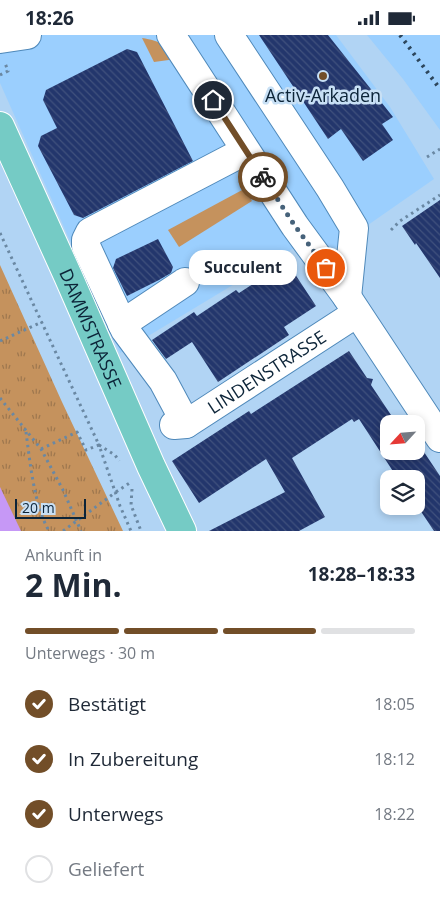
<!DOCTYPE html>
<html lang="de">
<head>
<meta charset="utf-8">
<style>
  body { margin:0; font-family:"Open Sans",sans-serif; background:#f6f6f7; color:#1f2937; height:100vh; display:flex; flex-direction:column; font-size:19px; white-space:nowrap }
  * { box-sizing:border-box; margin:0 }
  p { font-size:16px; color:#747a83 }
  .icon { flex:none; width:28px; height:28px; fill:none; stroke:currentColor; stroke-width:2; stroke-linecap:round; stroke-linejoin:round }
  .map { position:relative; height:496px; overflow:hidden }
  .panel { display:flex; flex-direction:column; background:#fff; flex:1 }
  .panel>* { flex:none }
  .needle { width:32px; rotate:244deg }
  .tools { position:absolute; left:380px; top:380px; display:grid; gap:10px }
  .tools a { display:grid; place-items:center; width:45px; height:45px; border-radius:10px; background:#fff; box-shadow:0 2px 8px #0003; font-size:25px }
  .scale { position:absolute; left:15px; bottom:12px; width:71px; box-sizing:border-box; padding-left:5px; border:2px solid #0c2438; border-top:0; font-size:14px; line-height:18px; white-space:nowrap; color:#0c2438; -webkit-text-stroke:4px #c8e0f5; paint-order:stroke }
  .pin { position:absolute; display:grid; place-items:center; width:42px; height:42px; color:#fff; margin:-21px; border:2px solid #fff; border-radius:50%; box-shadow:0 1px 5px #0007 }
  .courier { position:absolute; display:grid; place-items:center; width:50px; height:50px; margin:-25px; border:4px solid #724e28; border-radius:50%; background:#fff; color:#222; box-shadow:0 1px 6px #0007 }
  .bubble { position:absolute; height:35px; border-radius:15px; background:#fff; box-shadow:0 2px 8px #0003; font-size:16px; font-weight:700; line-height:35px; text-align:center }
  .head em { font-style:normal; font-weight:700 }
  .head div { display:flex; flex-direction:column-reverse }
  .head { display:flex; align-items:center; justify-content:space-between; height:85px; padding:0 25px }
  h1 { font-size:32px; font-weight:700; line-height:38px }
  .bar { display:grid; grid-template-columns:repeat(4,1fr); gap:8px 5px; align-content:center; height:60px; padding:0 25px }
  .bar i { height:6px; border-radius:4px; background:#e0e1e3 }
  .bar .selected { background:#724e28 }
  .bar p { grid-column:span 4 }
  ol { padding:0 25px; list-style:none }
  li { display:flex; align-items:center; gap:15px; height:55px }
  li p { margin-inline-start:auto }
  li .icon { padding:5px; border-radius:50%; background:#724e28; color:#fff; stroke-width:4 }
  li:last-child { color:#747a83 }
  li i { width:28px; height:28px; border:2px solid #e0e1e3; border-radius:50% }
  .status { display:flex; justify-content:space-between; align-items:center; height:35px; padding:0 25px; background:#fff; direction:ltr }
  .status svg { height:14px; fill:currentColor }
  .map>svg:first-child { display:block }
  .built { fill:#9bcffe }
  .grass { fill:#c5925d }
  .park { fill:url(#park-tufts) }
  .water { fill:#c698f6 }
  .building { fill:url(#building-back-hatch) }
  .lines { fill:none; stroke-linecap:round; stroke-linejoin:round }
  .minor-casing { stroke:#4f89ba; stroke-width:30 }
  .major-casing { stroke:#fff; stroke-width:30 }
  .path { stroke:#6a88a3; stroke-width:3; stroke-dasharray:2.5 4; stroke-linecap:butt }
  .minor { stroke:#fff; stroke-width:28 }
  .major { stroke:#75cbc5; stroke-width:28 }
  .rail { stroke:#2c465c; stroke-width:4; stroke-dasharray:2.5 5; stroke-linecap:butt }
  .path-bridge { stroke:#6a88a3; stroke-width:3; stroke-dasharray:2.5 4; stroke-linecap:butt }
  .done { stroke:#46627a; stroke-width:5; stroke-dasharray:0 9 }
  .route { stroke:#724e28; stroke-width:6 }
  .poi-dot { fill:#724e28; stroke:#c8e0f5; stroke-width:2 }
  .labels { text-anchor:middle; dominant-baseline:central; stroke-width:5; stroke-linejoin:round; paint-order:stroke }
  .poi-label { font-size:18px; fill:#0c2438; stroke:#c8e0f5 }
  .street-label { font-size:18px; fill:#0c2438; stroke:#c8e0f5 }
</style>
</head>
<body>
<div class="status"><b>18:26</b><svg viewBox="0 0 49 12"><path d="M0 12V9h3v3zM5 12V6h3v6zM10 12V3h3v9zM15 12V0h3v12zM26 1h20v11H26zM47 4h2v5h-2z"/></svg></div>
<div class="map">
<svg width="440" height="496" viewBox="0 0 440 496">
  <defs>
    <pattern id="park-tufts" width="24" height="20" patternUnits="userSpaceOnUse" patternTransform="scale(1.25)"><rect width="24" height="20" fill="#c5925d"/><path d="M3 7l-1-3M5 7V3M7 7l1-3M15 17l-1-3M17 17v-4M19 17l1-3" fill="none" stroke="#9e774e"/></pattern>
    <pattern id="building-back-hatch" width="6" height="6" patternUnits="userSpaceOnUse" patternTransform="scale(1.25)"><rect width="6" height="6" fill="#23366c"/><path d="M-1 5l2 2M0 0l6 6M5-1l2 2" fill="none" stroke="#40517d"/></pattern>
  </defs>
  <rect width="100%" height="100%" fill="#b1d4f4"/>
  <g class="built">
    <path d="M0,0H336L390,72L434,144L312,229L294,213L120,318L0,48Z"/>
    <path d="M367,0H440V95L403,44Z"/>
  </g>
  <g class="grass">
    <path d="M142,3C161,6 164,9 176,24L154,27Z"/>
    <path d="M244,154L252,166L179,212L168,195Z"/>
  </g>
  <path class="park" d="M0,230L62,367L123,496H0Z"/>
  <path class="water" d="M0,452L21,496H0Z"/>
  <g class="building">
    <path d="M259,0H328L393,82L382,89L393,105L363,126L341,94L328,104Z"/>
    <path d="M127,14L137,17L193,126L83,183L74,180L38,111L41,101L57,93L43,65L46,55Z"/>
    <path d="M440,165V243L416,208L415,210L402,191Z"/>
    <path d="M158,204L173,232L171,238L159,245L127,261L113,233L116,224Z"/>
    <path d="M287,227L316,271L284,292L289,300L218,347L192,307L166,324L152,305L194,277L197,281L236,255L239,258Z"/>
    <path d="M349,316L367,343L373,344L371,350L397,389H389V416H415L416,418V405L440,441V496H434L416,469V444H398L359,384L354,387L352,384L292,423L325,482L299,496H209L285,457L266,424L199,468L172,426L249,376L251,379Z"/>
  </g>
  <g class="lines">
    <g class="minor-casing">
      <g id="minor">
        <path d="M171,0L295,191L347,262L440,403"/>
        <path d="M229,0L330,153L354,193L347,262"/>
        <path d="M0,4L27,0"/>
        <path d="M122,289L185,247"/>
        <path d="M186,389L163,346L125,295L86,211V205L90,197L245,116"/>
        <path id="s1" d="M174,390L186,389L357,278"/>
      </g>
    </g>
    <g class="major-casing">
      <g id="major">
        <path id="s2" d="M0,91L68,241L151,431L182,496"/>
      </g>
    </g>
    <g class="path">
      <path d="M0,40L8,36L5,28"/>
      <path d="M427,122L440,114"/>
      <path d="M391,195L400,186L440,160"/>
      <path d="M0,198L99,410L115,420L119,426"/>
      <path d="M0,306L42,287"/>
      <path d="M0,363L41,414L63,455L81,496"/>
      <path d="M26,397C30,427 34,470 49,496"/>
      <path d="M41,414L77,397L86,415L99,410L120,471L131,496"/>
      <path d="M132,454L131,470L141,496"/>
      <path d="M116,457L131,447"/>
    </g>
    <use href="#minor" class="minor"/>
    <use href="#major" class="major"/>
    <path class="rail" d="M400,0L440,54"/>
    <path class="path-bridge" d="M63,496L116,457"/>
  </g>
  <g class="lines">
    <path class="done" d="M263,142L295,191L326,233"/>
    <path class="route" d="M213,65L263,142"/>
  </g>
  <circle class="poi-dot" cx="323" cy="41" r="5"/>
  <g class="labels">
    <g class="poi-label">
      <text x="323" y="60">Activ-Arkaden</text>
    </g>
    <g class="street-label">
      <text stroke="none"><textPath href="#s2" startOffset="222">DAMMSTRASSE</textPath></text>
      <text stroke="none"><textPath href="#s1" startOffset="108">LINDENSTRASSE</textPath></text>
    </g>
  </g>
</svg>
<div class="tools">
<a><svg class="needle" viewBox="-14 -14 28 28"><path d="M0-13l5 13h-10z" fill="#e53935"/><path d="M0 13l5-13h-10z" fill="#747a83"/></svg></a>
<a><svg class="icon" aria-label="layers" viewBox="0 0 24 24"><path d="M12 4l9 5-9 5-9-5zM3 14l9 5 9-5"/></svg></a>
</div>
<div class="scale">20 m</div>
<div class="pin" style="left:326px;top:233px;background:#ea580c"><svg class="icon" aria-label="bag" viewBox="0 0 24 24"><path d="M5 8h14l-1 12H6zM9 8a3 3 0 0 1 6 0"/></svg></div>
<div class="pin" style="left:213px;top:65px;background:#1f2937"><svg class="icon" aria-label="home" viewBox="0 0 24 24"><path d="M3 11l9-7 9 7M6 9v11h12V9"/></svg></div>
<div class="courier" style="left:263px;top:142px"><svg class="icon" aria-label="bike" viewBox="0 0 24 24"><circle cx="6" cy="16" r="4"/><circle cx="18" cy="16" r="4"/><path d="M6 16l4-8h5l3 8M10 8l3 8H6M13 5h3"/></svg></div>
<div class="bubble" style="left:189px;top:215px;width:108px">Succulent</div>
</div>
<section class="panel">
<div class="head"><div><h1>2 Min.</h1><p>Ankunft in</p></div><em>18:28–18:33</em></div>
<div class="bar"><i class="selected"></i><i class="selected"></i><i class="selected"></i><i></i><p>Unterwegs · 30 m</p></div>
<ol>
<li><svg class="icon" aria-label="check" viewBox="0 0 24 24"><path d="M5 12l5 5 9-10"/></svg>Bestätigt<p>18:05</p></li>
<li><svg class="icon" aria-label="check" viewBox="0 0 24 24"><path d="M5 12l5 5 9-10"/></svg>In Zubereitung<p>18:12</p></li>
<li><svg class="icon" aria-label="check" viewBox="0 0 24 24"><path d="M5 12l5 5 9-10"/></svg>Unterwegs<p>18:22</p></li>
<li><i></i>Geliefert</li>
</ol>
</section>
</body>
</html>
